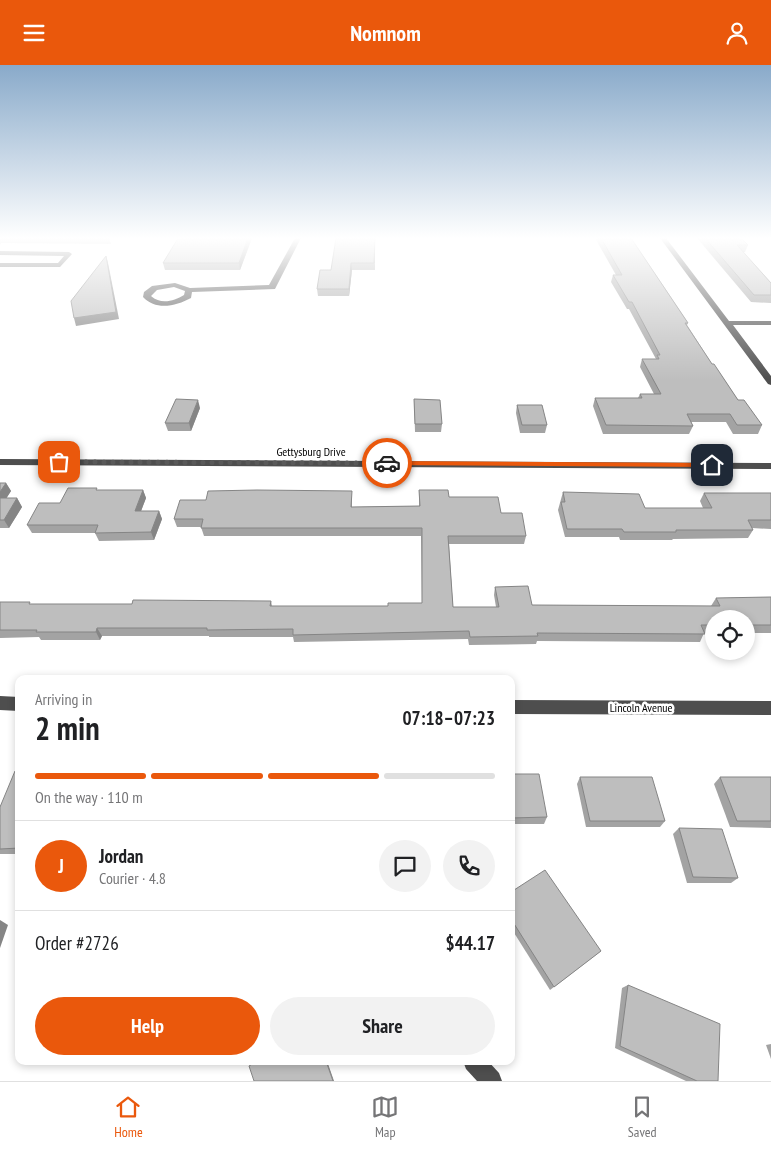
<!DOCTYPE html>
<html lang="en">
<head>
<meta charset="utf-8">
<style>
  body { margin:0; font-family:"PT Sans Narrow",sans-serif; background:#f2f2f2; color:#202124; height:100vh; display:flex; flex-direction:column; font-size:19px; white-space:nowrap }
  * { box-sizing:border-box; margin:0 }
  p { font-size:16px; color:#757577 }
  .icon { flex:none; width:28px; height:28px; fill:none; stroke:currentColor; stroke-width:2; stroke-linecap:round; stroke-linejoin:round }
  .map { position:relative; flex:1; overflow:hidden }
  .details { position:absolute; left:15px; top:610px; width:500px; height:390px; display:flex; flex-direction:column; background:#fff; border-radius:10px; box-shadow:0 2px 8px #0003 }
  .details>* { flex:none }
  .buttons { position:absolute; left:705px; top:545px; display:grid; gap:10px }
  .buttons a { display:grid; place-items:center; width:50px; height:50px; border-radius:50%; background:#fff; box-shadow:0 2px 8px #0003; font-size:25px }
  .pin { position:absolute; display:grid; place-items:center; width:42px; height:42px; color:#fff; margin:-21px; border-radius:10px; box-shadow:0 2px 8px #0006 }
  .courier { position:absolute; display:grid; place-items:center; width:50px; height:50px; margin:-25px; border:4px solid #ea580c; border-radius:50%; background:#fff; color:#222; box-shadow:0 1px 6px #0007 }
  .overview em { font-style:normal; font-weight:600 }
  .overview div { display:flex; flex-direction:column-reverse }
  .overview { display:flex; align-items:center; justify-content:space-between; height:85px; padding:0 20px }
  h1 { font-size:32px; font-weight:600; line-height:38px }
  .bar { display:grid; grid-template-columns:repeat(4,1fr); gap:8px 5px; align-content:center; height:60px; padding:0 20px }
  .bar i { height:6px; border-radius:4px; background:#e0e0e0 }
  .bar .active { background:#ea580c }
  .bar p { grid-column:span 4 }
  .line { display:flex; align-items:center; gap:12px; padding:0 20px; border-top:1px solid #e0e0e0 }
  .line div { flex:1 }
  .round { display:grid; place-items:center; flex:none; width:52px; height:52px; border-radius:26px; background:#f2f2f2 }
  .primary-button { display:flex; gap:10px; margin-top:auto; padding:10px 20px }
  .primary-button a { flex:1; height:58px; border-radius:30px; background:#ea580c; color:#fff; font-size:20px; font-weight:600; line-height:58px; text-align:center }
  .primary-button a+a { background:#f2f2f2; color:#202124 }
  header { display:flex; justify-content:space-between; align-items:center; height:65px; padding:0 20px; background:#ea580c; color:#fff; font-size:22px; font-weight:600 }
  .menu { display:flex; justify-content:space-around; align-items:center; height:70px; border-top:1px solid #e0e0e0; background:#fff; font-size:14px; color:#757577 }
  .menu a { display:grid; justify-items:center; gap:2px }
  .menu .active { color:#ea580c }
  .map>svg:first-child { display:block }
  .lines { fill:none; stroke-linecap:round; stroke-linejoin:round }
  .minor { fill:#4e4e4e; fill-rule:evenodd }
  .wall { fill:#a3a3a3 }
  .shaded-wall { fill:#858585 }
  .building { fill:#bebebe; stroke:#858585 }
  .route { fill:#ea580c }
  .done { stroke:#595959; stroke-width:5; stroke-dasharray:0 9 }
  .labels { text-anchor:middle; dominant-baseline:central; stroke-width:5; stroke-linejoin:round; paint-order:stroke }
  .street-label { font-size:12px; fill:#000; stroke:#fff }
</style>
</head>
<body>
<header><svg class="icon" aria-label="menu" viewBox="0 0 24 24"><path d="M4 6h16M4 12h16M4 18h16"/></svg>Nomnom<svg class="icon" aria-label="person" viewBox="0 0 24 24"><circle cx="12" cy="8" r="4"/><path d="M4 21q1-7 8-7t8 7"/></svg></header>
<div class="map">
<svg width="771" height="1016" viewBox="0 0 771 1016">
  <rect width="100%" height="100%" fill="#fff"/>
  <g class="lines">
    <g class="minor">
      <path d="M295,173H301L275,224L192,227L191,233C176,241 156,246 143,232L144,227L152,221L175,218L190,223L269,220ZM174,222L185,226L184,230C174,236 161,240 151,231L157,225Z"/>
      <path d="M660,173H666L729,256H771V260H733L771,311V320L768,319Z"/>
      <path d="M0,186L69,187L72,189L60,202H0V198H58L64,191L0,190Z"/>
      <path d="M0,394L771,398V404L0,400Z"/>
      <path d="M0,631L19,632V646L0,645Z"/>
      <path d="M511,635L771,636V650L511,649Z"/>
      <path d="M463,996H488L499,1008L502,1016H477L466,1004Z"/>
    </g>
  </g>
  <g class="wall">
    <path d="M0,173H109L111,179L1,178L0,180Z"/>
    <path d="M252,173L240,205H165L163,198Z"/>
    <path d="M375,173V205H352L349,231H318L317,224L331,205Z"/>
    <path d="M595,173H631L688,258L687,260L712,299L738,335L762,360L758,369H733L726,357H691L693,361L689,369H603L593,341L595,333H638L640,329H654L640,302L642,294H656L629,244H627L611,217L613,210H616Z"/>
    <path d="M697,173H741L748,180L745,187H743L771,218V238L751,237Z"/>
    <path d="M414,334L442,359L441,367H415Z"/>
    <path d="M517,340L547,360L545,368H520L516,348Z"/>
    <path d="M200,343L191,366H168L165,358Z"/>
    <path d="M0,418H6L11,426L6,433H17L22,442L9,463H0Z"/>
    <path d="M98,425H143L146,433L141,446H159L162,454L154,475L99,476L95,468H32L27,460L60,438Z"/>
    <path d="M419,425L449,432L501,448L526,471L524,479H449L453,542H496L494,530L495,522L532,540L711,541L716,533L771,532V568H746V554H714V568H704L700,577L537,576L536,579L469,580L468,574L294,577L293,572H209V571H102L100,575H41L39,572L0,573V537L31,539H132L271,536L272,541H388L422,538L421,471H204L201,462H177L174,454L352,434V442L419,441Z"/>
    <path d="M563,427L645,443H703L700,436L704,428H771V464L752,463L753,465L748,473L673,474L672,475H620L619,472H565L558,445Z"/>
    <path d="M19,706V789H0V742Z"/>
    <path d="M511,709L547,752L544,759H511Z"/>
    <path d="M580,712L665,756L660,762H586L577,719Z"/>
    <path d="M720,712H771V763L730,762L714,719Z"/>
    <path d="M679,763L738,813L731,818H687L673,769Z"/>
    <path d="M511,827L601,886L550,925L511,863Z"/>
    <path d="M628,920L718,1016H686L615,983L622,923Z"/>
    <path d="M771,979V994L766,980Z"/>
  </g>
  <g class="shaded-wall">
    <path d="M248,173H252L240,205L239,198Z"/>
    <path d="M106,191L108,198L119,254L76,261L74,253Z"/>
    <path d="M351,198L352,205L349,231V224Z"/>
    <path d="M198,335L200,343L191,366L189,358Z"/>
    <path d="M6,418L11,426L1,442L0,440V427Z"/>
    <path d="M143,425L146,433L138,454L135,446Z"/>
    <path d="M17,433L22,442L9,463L4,455Z"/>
    <path d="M159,446L162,454L154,475L151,467Z"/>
    <path d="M97,563L102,571L100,575L96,567Z"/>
    <path d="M0,855L8,860L0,883Z"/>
    <path d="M326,996H327L334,1016H333Z"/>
  </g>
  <g class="building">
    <path d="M184,173H248L239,198H163L177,175Z"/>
    <path d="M336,173H375L374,198H351L349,224H317L320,205H331Z"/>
    <path d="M601,173H631L688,258H685L712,299H714L738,335H744L762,360H737L730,349H687L693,361L606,360L595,333H642L640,329H661L642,294H659L657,290H660L632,237H629L613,210H622Z"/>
    <path d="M705,173H741L748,180H737L771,218V230H754Z"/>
    <path d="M106,191L116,247L74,253L71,236Z"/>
    <path d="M176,334L198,335L189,358H165Z"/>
    <path d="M414,334L440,335L442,359H415Z"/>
    <path d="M517,340H542L547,360H522Z"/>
    <path d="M0,418H6L0,427Z"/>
    <path d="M68,423H97L96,425H143L135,446H159L151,467L95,468L98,460H27L39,438H60Z"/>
    <path d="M257,425L352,426L351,442L420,441L419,425H448L449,432H498L501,448H522L526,471H448L453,542H499L495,522L528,521L532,540L720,541L716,533L771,532V560H746V554H714V560H701L705,569L537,568L538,571L470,572L469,566L293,570V564L207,565V563H97L96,567H36L37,565H0V537H30L29,539H132L133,535L271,536L270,541H388V538H422V463H201L203,454H174L180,435H206L208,426Z"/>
    <path d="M563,427L639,429L645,443H712L704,428H771V455H748L753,465H676V467H624L622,464H567L561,437H565Z"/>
    <path d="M0,433H17L4,455H0Z"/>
    <path d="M15,706H19V783L0,784V742Z"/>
    <path d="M511,709H539L547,752L511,753Z"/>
    <path d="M580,712H652L665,756H590Z"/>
    <path d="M720,712H771V756H737Z"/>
    <path d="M679,763L722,764L738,813L693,812Z"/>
    <path d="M545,805L601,886L554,922L511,854V827Z"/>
    <path d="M628,920L720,959L718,1016H697L620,981Z"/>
    <path d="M257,996H326L333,1016H254L249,1001Z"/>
  </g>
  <linearGradient id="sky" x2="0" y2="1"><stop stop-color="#89aaca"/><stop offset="0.55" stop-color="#fff"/><stop offset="1" stop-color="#fff" stop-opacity="0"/></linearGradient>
  <rect width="771" height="315" fill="url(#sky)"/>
  <path class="route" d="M387,396L712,398L715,400L712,402L384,400Z"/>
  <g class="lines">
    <path class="done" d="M59,397L387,398"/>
  </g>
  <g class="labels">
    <g class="street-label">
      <text x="311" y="386">Gettysburg Drive</text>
      <text x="641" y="642">Lincoln Avenue</text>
    </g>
  </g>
</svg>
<div class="buttons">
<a><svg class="icon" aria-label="locate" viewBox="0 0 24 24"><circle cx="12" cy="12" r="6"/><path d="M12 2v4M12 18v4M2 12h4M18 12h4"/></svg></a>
</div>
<div class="pin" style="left:59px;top:397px;background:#ea580c"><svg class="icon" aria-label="bag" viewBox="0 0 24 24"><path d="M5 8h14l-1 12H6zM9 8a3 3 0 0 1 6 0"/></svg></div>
<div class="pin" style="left:712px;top:400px;background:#1f2937"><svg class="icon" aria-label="home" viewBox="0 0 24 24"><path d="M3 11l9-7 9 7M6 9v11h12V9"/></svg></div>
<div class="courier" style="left:387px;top:398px"><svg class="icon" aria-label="car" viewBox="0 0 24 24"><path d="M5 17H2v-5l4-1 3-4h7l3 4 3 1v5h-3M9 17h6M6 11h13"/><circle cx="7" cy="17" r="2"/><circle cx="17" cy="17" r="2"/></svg></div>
<section class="details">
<div class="overview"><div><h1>2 min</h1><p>Arriving in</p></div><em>07:18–07:23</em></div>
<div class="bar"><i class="active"></i><i class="active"></i><i class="active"></i><i></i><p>On the way · 110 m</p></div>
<div class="line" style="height:90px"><b class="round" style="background:#ea580c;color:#fff">J</b><div><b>Jordan</b><p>Courier · 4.8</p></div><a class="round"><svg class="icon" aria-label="chat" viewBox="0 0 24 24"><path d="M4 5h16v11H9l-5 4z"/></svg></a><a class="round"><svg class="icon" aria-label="phone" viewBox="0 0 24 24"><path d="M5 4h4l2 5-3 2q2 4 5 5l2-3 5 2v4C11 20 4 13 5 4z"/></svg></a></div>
<div class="line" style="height:65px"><div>Order #2726</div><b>$44.17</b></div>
<div class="primary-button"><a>Help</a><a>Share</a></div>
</section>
</div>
<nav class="menu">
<a class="active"><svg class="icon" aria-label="home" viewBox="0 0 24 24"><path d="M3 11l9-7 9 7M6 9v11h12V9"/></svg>Home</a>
<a><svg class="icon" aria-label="map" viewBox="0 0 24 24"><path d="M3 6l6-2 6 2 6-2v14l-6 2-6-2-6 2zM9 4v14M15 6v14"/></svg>Map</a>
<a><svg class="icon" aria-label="saved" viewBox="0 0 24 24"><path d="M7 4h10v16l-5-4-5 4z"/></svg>Saved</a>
</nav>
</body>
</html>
